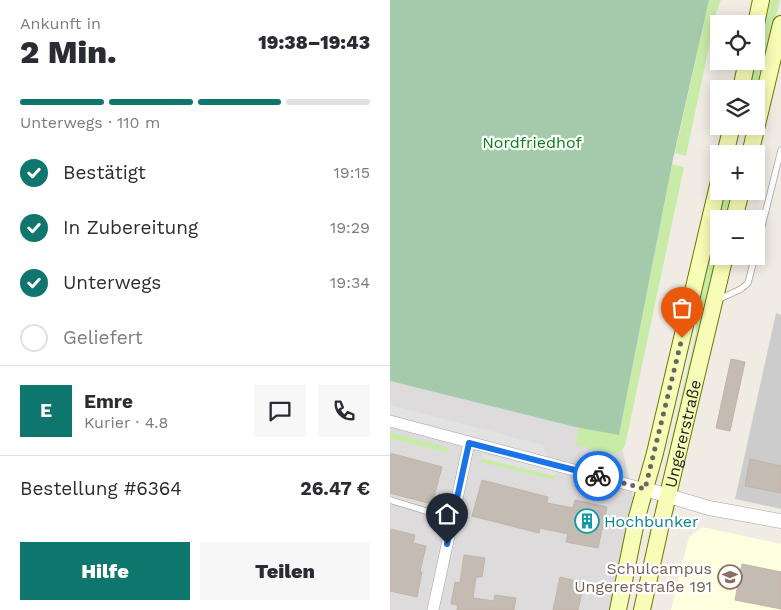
<!DOCTYPE html>
<html lang="de">
<head>
<meta charset="utf-8">
<style>
  body { margin:0; font-family:"Work Sans",sans-serif; background:#f7f7f7; color:#2b2b33; height:100vh; display:flex; flex-direction:column; font-size:19px; white-space:nowrap }
  * { box-sizing:border-box; margin:0 }
  p { font-size:16px; color:#7c7c81 }
  .icon { flex:none; width:28px; height:28px; fill:none; stroke:currentColor; stroke-width:2; stroke-linecap:round; stroke-linejoin:round }
  .map { position:relative; flex:1; overflow:hidden }
  .details { display:flex; flex-direction:column; background:#fff; width:390px }
  .details>* { flex:none }
  .controls { position:absolute; left:320px; top:15px; display:grid; gap:10px }
  .controls a { display:grid; place-items:center; width:55px; height:55px; border-radius:0px; background:#fff; box-shadow:0 2px 12px #0003; font-size:25px }
  .pin { position:absolute; display:grid; place-items:center; width:42px; height:42px; color:#fff; margin:-51px -21px; border-radius:50% 50% 50% 0; rotate:-45deg; box-shadow:0 0 5px #0007 }
  .pin .icon { rotate:45deg }
  .courier { position:absolute; display:grid; place-items:center; width:50px; height:50px; margin:-25px; border:4px solid #1a73e8; border-radius:50%; background:#fff; color:#222; box-shadow:0 1px 6px #0007 }
  .overview em { font-style:normal; font-weight:800 }
  .overview div { display:flex; flex-direction:column-reverse }
  .overview { display:flex; align-items:center; justify-content:space-between; height:85px; padding:0 20px }
  h1 { font-size:32px; font-weight:800; line-height:38px }
  .bar { display:grid; grid-template-columns:repeat(4,1fr); gap:8px 5px; align-content:center; height:60px; padding:0 20px }
  .bar i { height:6px; border-radius:4px; background:#e1e1e2 }
  .bar .active { background:#0f766e }
  .bar p { grid-column:span 4 }
  .line { display:flex; align-items:center; gap:12px; padding:0 20px; border-top:1px solid #e1e1e2 }
  .line div { flex:1 }
  .round { display:grid; place-items:center; flex:none; width:52px; height:52px; border-radius:0px; background:#f7f7f7 }
  ol { padding:0 20px; list-style:none }
  li { display:flex; align-items:center; gap:15px; height:55px }
  li p { margin-inline-start:auto }
  li .icon { padding:5px; border-radius:50%; background:#0f766e; color:#fff; stroke-width:4 }
  li:last-child { color:#7c7c81 }
  li i { width:28px; height:28px; border:2px solid #e1e1e2; border-radius:50% }
  .cta { display:flex; gap:10px; margin-top:auto; padding:10px 20px }
  .cta a { flex:1; height:58px; border-radius:0px; background:#0f766e; color:#fff; font-size:20px; font-weight:800; line-height:58px; text-align:center }
  .cta a+a { background:#f7f7f7; color:#2b2b33 }
  main { display:flex; flex:1; min-height:0 }
  .map>svg:first-child { display:block }
  .residential { fill:#dddbdb }
  .education { fill:#feffde }
  .religious { fill:#ccc }
  .grass { fill:#c8eca8 }
  .cemetery { fill:#a4caab }
  .parking { fill:#e2e2e2 }
  .building { fill:#c4bcb3; stroke:#c2b3a6 }
  .lines { fill:none; stroke-linecap:round; stroke-linejoin:round }
  .service-casing { stroke:#a5a5a5; stroke-width:7 }
  .minor-casing { stroke:#a5a5a5; stroke-width:12 }
  .tertiary-casing { stroke:#a5a5a5; stroke-width:15 }
  .secondary-casing { stroke:#6b7a01; stroke-width:18 }
  .service { stroke:#fff; stroke-width:5.5 }
  .minor { stroke:#fff; stroke-width:11 }
  .tertiary { stroke:#fff; stroke-width:14 }
  .secondary { stroke:#f7fcb6; stroke-width:16 }
  .done { stroke:#686663; stroke-width:5; stroke-dasharray:0 9 }
  .route { stroke:#1a73e8; stroke-width:6 }
  .labels { text-anchor:middle; dominant-baseline:central; stroke-width:4.5; stroke-linejoin:round; paint-order:stroke }
  .park-label { font-size:16px; fill:#078214; stroke:#fff }
  .street-label { font-size:16px; fill:#1e1e1e; stroke:#fff }
  .culture-label { font-size:16px; fill:#0d838f; stroke:#fff; text-anchor:start }
  .education-label { font-size:16px; fill:#785e54; stroke:#fff; text-anchor:end }
</style>
</head>
<body>
<main>
<section class="details">
<div class="overview"><div><h1>2 Min.</h1><p>Ankunft in</p></div><em>19:38–19:43</em></div>
<div class="bar"><i class="active"></i><i class="active"></i><i class="active"></i><i></i><p>Unterwegs · 110 m</p></div>
<ol>
<li><svg class="icon" aria-label="check" viewBox="0 0 24 24"><path d="M5 12l5 5 9-10"/></svg>Bestätigt<p>19:15</p></li>
<li><svg class="icon" aria-label="check" viewBox="0 0 24 24"><path d="M5 12l5 5 9-10"/></svg>In Zubereitung<p>19:29</p></li>
<li><svg class="icon" aria-label="check" viewBox="0 0 24 24"><path d="M5 12l5 5 9-10"/></svg>Unterwegs<p>19:34</p></li>
<li><i></i>Geliefert</li>
</ol>
<div class="line" style="height:90px"><b class="round" style="background:#0f766e;color:#fff">E</b><div><b>Emre</b><p>Kurier · 4.8</p></div><a class="round"><svg class="icon" aria-label="chat" viewBox="0 0 24 24"><path d="M4 5h16v11H9l-5 4z"/></svg></a><a class="round"><svg class="icon" aria-label="phone" viewBox="0 0 24 24"><path d="M5 4h4l2 5-3 2q2 4 5 5l2-3 5 2v4C11 20 4 13 5 4z"/></svg></a></div>
<div class="line" style="height:65px"><div>Bestellung #6364</div><b>26.47 €</b></div>
<div class="cta"><a>Hilfe</a><a>Teilen</a></div>
</section>
<div class="map">
<svg width="391" height="610" viewBox="0 0 391 610">
  <rect width="100%" height="100%" fill="#f0ece4"/>
  <path class="residential" d="M0,381L185,427L229,435L251,530L234,610H0Z"/>
  <path class="education" d="M312,527L391,544V610H281L299,537Z"/>
  <path class="religious" d="M386,313L391,315V509L345,499Z"/>
  <g class="grass">
    <path d="M319,0H331L326,13L296,156L285,153Z"/>
    <path d="M380,0H390L366,99V89H359Z"/>
    <path d="M282,164L294,167L235,446C233,448 232,451 230,452C223,456 194,447 185,445L189,427L229,434Z"/>
    <path d="M335,191H344L338,219H329V256L280,459H277L306,333V325L305,316Z"/>
    <path d="M0,432L58,448L56,453L0,438Z"/>
    <path d="M92,458L165,476L164,480L91,462Z"/>
  </g>
  <path class="cemetery" d="M0,0H319L283,159L229,435L185,427L0,381Z"/>
  <g class="parking">
    <path d="M0,405L153,445L158,457L0,414Z"/>
    <path d="M93,454L166,471L165,476L92,458Z"/>
  </g>
  <g class="building">
    <path d="M341,359L355,362L340,431L326,428Z"/>
    <path d="M0,453L52,467L42,504L0,493Z"/>
    <path d="M360,459L391,466V493L355,486Z"/>
    <path d="M92,480L158,497L157,503L183,508L185,500L217,507L208,548L176,542L178,534L150,528L149,533L82,516Z"/>
    <path d="M0,529L25,535L23,543L36,546L30,572H32L27,597L0,591Z"/>
    <path d="M74,555L95,558L92,577H86L83,598L104,601L105,595L126,598L124,610H67L68,605L61,604L65,582L70,583Z"/>
    <path d="M352,564L391,572V609L345,600Z"/>
    <path d="M170,577L194,583L188,610H163Z"/>
  </g>
  <g class="lines">
    <g class="service-casing">
      <g id="service">
        <path d="M366,250L391,150"/>
        <path d="M327,300L351,289L358,283L365,256"/>
        <path d="M0,500L62,519"/>
      </g>
    </g>
    <g class="minor-casing">
      <g id="minor">
        <path d="M0,421L255,489"/>
        <path d="M43,610L79,443"/>
      </g>
    </g>
    <g class="tertiary-casing">
      <path id="tertiary" d="M255,489L319,508L391,521"/>
    </g>
    <g class="secondary-casing">
      <g id="secondary">
        <path d="M366,24L371,0"/>
        <path d="M351,89L357,61"/>
        <path d="M335,154L342,126"/>
        <path d="M360,154L391,24"/>
        <path d="M344,219L351,191"/>
        <path d="M228,610L247,517L265,453L329,181"/>
        <path id="s1" d="M252,610L271,524L335,256"/>
      </g>
    </g>
    <use href="#service" class="service"/>
    <use href="#minor" class="minor"/>
    <use href="#tertiary" class="tertiary"/>
    <use href="#secondary" class="secondary"/>
  </g>
  <g class="lines">
    <path class="done" d="M208,476L255,489L292,338"/>
    <path class="route" d="M57,544L79,443L208,476"/>
  </g>
  <defs>
    <g id="building-ring" transform="scale(1.25)"><circle r="9.5" fill="#fff" stroke="#0f9aa8" stroke-width="1.5"/><path d="M-4-6H4V6H1V3H-1V6H-4ZM-2.5-4.3h1.7v1.8h-1.7ZM.8-4.3h1.7v1.8H.8ZM-2.5-1h1.7V.8h-1.7ZM.8-1h1.7V.8H.8Z" fill="#0f9aa8"/></g>
    <g id="school-ring" transform="scale(1.25)"><circle r="9.5" fill="#fff" stroke="#8d6e63" stroke-width="1.5"/><path d="M0-5L7-2L0 1L-7-2ZM-4 1L0 2.5L4 1V4Q0 6-4 4Z" fill="#8d6e63"/></g>
  </defs>
  <g fill-rule="evenodd">
    <use href="#building-ring" x="197" y="521"/>
    <use href="#school-ring" x="340" y="577"/>
  </g>
  <g class="labels">
    <g class="park-label">
      <text x="142" y="142">Nordfriedhof</text>
    </g>
    <g class="street-label">
      <text stroke="none"><textPath href="#s1" startOffset="181">Ungererstraße</textPath></text>
    </g>
    <g class="culture-label">
      <text x="214" y="521">Hochbunker</text>
    </g>
    <g class="education-label">
      <text x="322" y="568">Schulcampus<tspan x="322" dy="18">Ungererstraße 191</tspan></text>
    </g>
  </g>
</svg>
<div class="controls">
<a><svg class="icon" aria-label="locate" viewBox="0 0 24 24"><circle cx="12" cy="12" r="6"/><path d="M12 2v4M12 18v4M2 12h4M18 12h4"/></svg></a>
<a><svg class="icon" aria-label="layers" viewBox="0 0 24 24"><path d="M12 4l9 5-9 5-9-5zM3 14l9 5 9-5"/></svg></a>
<a>+</a>
<a>−</a>
</div>
<div class="pin" style="left:292px;top:338px;background:#ea580c"><svg class="icon" aria-label="bag" viewBox="0 0 24 24"><path d="M5 8h14l-1 12H6zM9 8a3 3 0 0 1 6 0"/></svg></div>
<div class="pin" style="left:57px;top:544px;background:#1f2937"><svg class="icon" aria-label="home" viewBox="0 0 24 24"><path d="M3 11l9-7 9 7M6 9v11h12V9"/></svg></div>
<div class="courier" style="left:208px;top:476px"><svg class="icon" aria-label="bike" viewBox="0 0 24 24"><circle cx="6" cy="16" r="4"/><circle cx="18" cy="16" r="4"/><path d="M6 16l4-8h5l3 8M10 8l3 8H6M13 5h3"/></svg></div>
</div>
</main>
</body>
</html>
